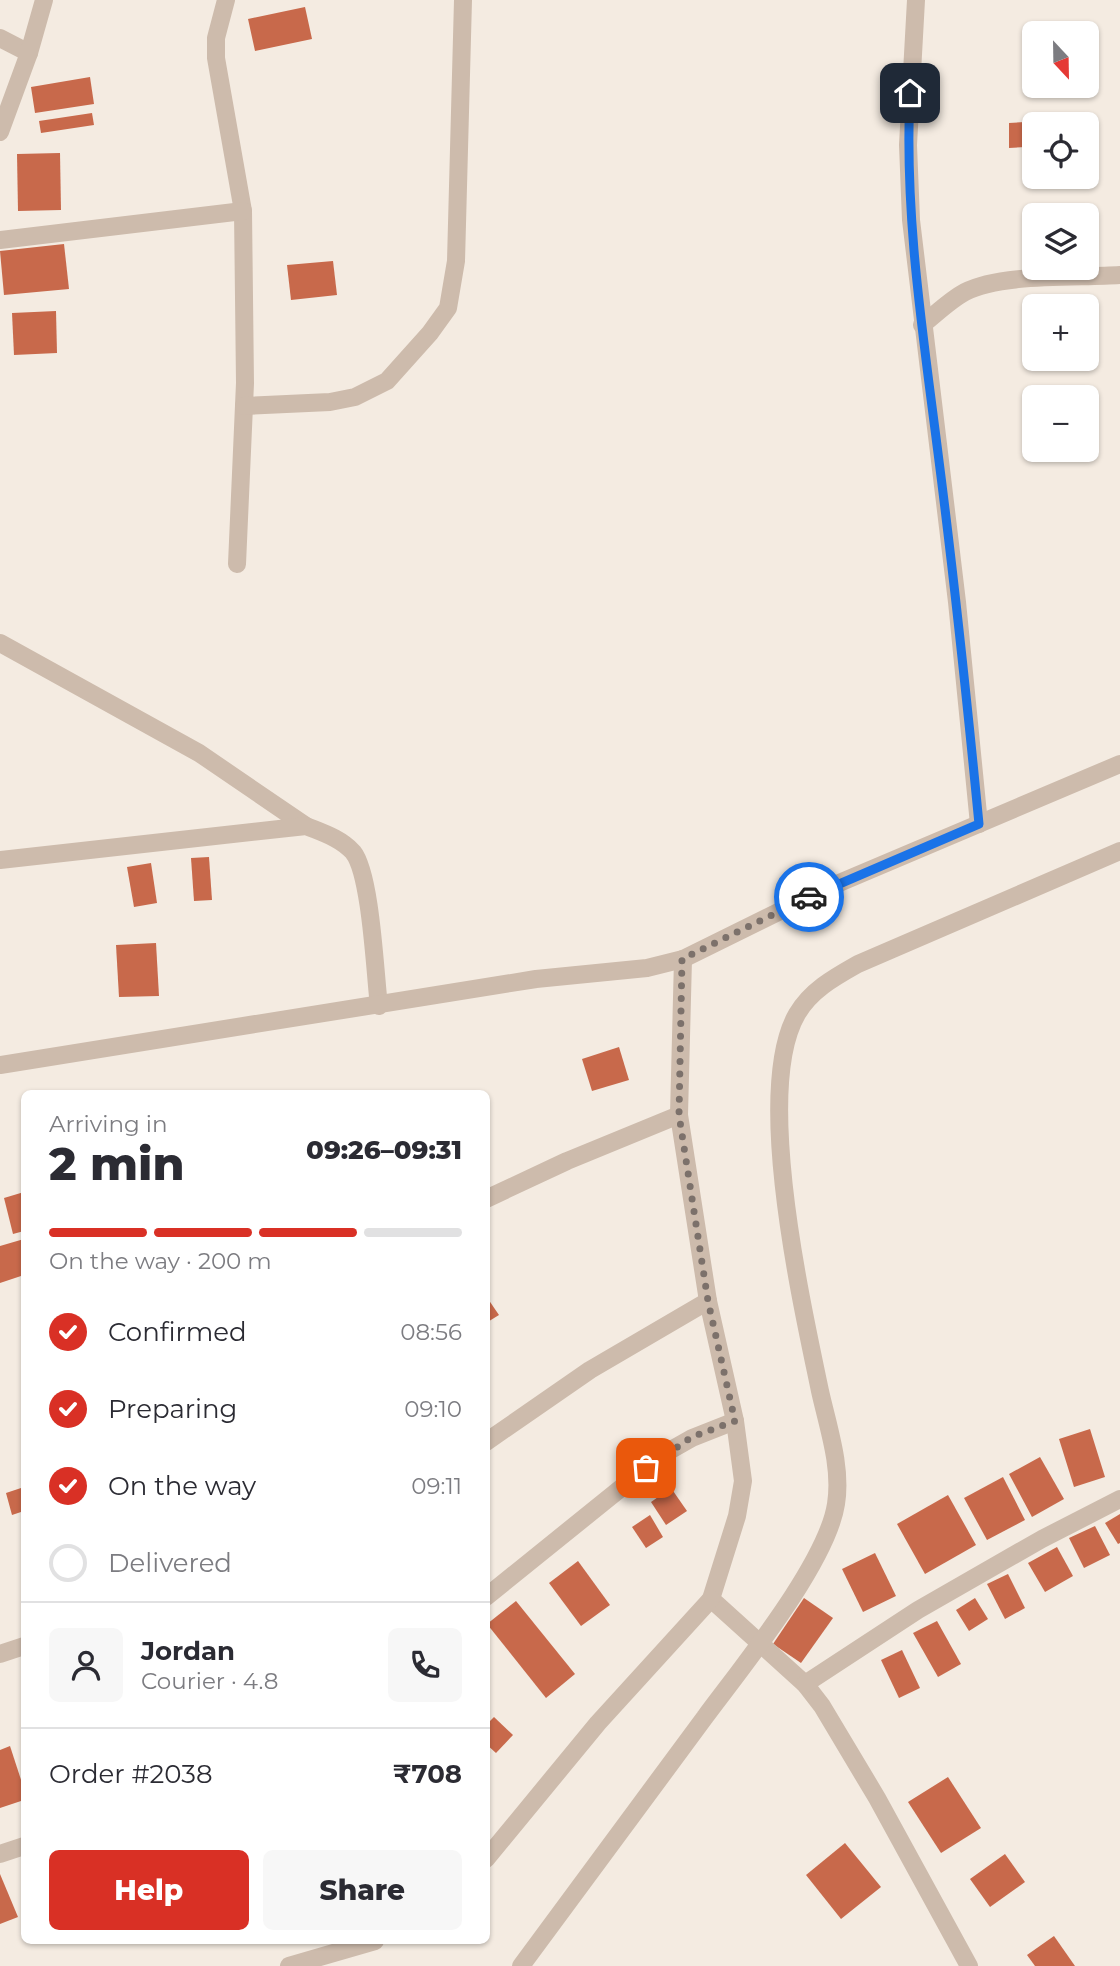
<!DOCTYPE html>
<html lang="en">
<head>
<meta charset="utf-8">
<style>
  body { margin:0; font-family:Montserrat,sans-serif; background:#f7f7f7; color:#2b2b33; height:100vh; display:flex; flex-direction:column; font-size:26px; white-space:nowrap }
  * { box-sizing:border-box; margin:0 }
  p { font-size:23px; color:#7c7c81 }
  .icon { flex:none; width:38px; height:38px; fill:none; stroke:currentColor; stroke-width:2; stroke-linecap:round; stroke-linejoin:round }
  .map { position:relative; flex:1; overflow:hidden }
  .drawer { position:absolute; left:21px; top:1090px; width:469px; height:854px; display:flex; flex-direction:column; background:#fff; border-radius:10px; box-shadow:0 2px 5px #0004 }
  .drawer>* { flex:none }
  .needle { width:46px; rotate:158deg }
  .controls { position:absolute; left:1022px; top:21px; display:grid; gap:14px }
  .controls a { display:grid; place-items:center; width:77px; height:77px; border-radius:10px; background:#fff; box-shadow:0 2px 5px #0004; font-size:35px }
  .pin { position:absolute; display:grid; place-items:center; width:60px; height:60px; color:#fff; margin:-30px; border-radius:14px; box-shadow:0 4px 10px #0006 }
  .courier { position:absolute; display:grid; place-items:center; width:70px; height:70px; margin:-35px; border:5px solid #1a73e8; border-radius:50%; background:#fff; color:#222; box-shadow:0 2px 9px #0007 }
  .head em { font-style:normal; font-weight:800 }
  .head div { display:flex; flex-direction:column-reverse }
  .head { display:flex; align-items:center; justify-content:space-between; height:119px; padding:0 28px }
  h1 { font-size:46px; font-weight:800; line-height:52px }
  .bar { display:grid; grid-template-columns:repeat(4,1fr); gap:10px 7px; align-content:center; height:84px; padding:0 28px }
  .bar i { height:9px; border-radius:5px; background:#e1e1e2 }
  .bar .on { background:#d93025 }
  .bar p { grid-column:span 4 }
  .line { display:flex; align-items:center; gap:18px; padding:0 28px; border-top:2px solid #e1e1e2 }
  .line div { flex:1 }
  .round { display:grid; place-items:center; flex:none; width:74px; height:74px; border-radius:10px; background:#f7f7f7 }
  ol { padding:0 28px; list-style:none }
  li { display:flex; align-items:center; gap:21px; height:77px }
  li p { margin-inline-start:auto }
  li .icon { padding:7px; border-radius:50%; background:#d93025; color:#fff; stroke-width:4 }
  li:last-child { color:#7c7c81 }
  li i { width:38px; height:38px; border:4px solid #e1e1e2; border-radius:50% }
  .cta { display:flex; gap:14px; margin-top:auto; padding:14px 28px }
  .cta a { flex:1; height:80px; border-radius:10px; background:#d93025; color:#fff; font-size:28px; font-weight:800; line-height:80px; text-align:center }
  .cta a+a { background:#f7f7f7; color:#2b2b33 }
  .map>svg:first-child { display:block }
  .building { fill:#c8694b }
  .lines { fill:none; stroke-linecap:round; stroke-linejoin:round }
  .minor { stroke:#cdbbac; stroke-width:18 }
  .done { stroke:#7c716b; stroke-width:7; stroke-dasharray:0 12.6 }
  .route { stroke:#1a73e8; stroke-width:9 }
</style>
</head>
<body>
<div class="map">
<svg width="1120" height="1966" viewBox="0 0 1120 1966">
  <rect width="100%" height="100%" fill="#f4ebe1"/>
  <g class="building">
    <path d="M305,7L312,39L255,51L248,19Z"/>
    <path d="M90,77L94,104L35,113L31,87Z"/>
    <path d="M92,113L94,125L41,133L39,121Z"/>
    <path d="M1025,122L1026,147L1009,148V123Z"/>
    <path d="M60,153L61,210L18,211L17,154Z"/>
    <path d="M64,244L69,289L4,295L0,251Z"/>
    <path d="M333,261L337,295L291,300L287,265Z"/>
    <path d="M56,311L57,353L14,355L12,313Z"/>
    <path d="M209,857L212,900L194,901L191,858Z"/>
    <path d="M151,863L157,903L134,907L127,867Z"/>
    <path d="M156,943L159,996L119,997L116,945Z"/>
    <path d="M619,1047L629,1080L592,1091L582,1059Z"/>
    <path d="M24,1192V1231L13,1234L4,1198Z"/>
    <path d="M24,1239V1275L0,1283V1246Z"/>
    <path d="M486,1296L499,1315L486,1323Z"/>
    <path d="M1090,1429L1105,1477L1074,1487L1059,1439Z"/>
    <path d="M1040,1457L1064,1499L1032,1517L1009,1474Z"/>
    <path d="M1003,1477L1025,1520L987,1540L964,1498Z"/>
    <path d="M24,1487V1511L12,1515L6,1493Z"/>
    <path d="M671,1488L687,1511L666,1525L651,1502Z"/>
    <path d="M948,1495L976,1545L925,1574L897,1524Z"/>
    <path d="M1120,1514V1543L1118,1544L1105,1523Z"/>
    <path d="M650,1515L663,1537L646,1548L632,1527Z"/>
    <path d="M1095,1526L1110,1555L1084,1568L1069,1538Z"/>
    <path d="M1057,1547L1073,1576L1045,1592L1028,1563Z"/>
    <path d="M875,1553L896,1596L863,1612L842,1569Z"/>
    <path d="M578,1561L610,1605L581,1626L549,1583Z"/>
    <path d="M1008,1574L1025,1608L1005,1619L987,1584Z"/>
    <path d="M804,1598L833,1618L801,1663L773,1644Z"/>
    <path d="M975,1598L988,1619L969,1631L956,1610Z"/>
    <path d="M516,1601L575,1674L546,1698L487,1624Z"/>
    <path d="M937,1621L961,1664L938,1677L913,1633Z"/>
    <path d="M902,1650L920,1688L899,1698L881,1660Z"/>
    <path d="M494,1717L513,1735L496,1753L486,1744V1725Z"/>
    <path d="M10,1746L24,1789V1800L0,1808V1750Z"/>
    <path d="M948,1777L981,1828L941,1853L908,1802Z"/>
    <path d="M845,1843L881,1887L841,1919L806,1875Z"/>
    <path d="M1005,1854L1025,1882L990,1907L970,1879Z"/>
    <path d="M0,1874L18,1917L0,1924Z"/>
    <path d="M1054,1936L1075,1966H1035L1027,1955Z"/>
  </g>
  <g class="lines">
    <g class="minor">
      <path d="M226,0L216,38V58L243,211L245,383L237,564"/>
      <path d="M916,0L908,145L911,220L957,602L979,824"/>
      <path d="M0,38L29,53"/>
      <path d="M0,132L29,53L44,0"/>
      <path d="M0,240L243,211"/>
      <path d="M922,325C936,314 950,300 965,292C1001,273 1078,278 1120,275"/>
      <path d="M244,406L330,402L355,397L387,381L430,333L448,308L456,261L463,0"/>
      <path d="M0,643L199,753L306,826"/>
      <path d="M0,860L306,826C323,833 340,838 353,852C371,874 375,974 379,1006"/>
      <path d="M683,959L679,1115L708,1301L735,1421L743,1481L737,1516L711,1599L805,1684L822,1706L877,1798L969,1966"/>
      <path d="M0,1065L536,979L647,968L683,959L825,889L1120,764"/>
      <path d="M486,1199L567,1161L679,1115"/>
      <path d="M486,1442L590,1370L708,1301"/>
      <path d="M486,1597L662,1455L692,1438L735,1421"/>
      <path d="M0,1654L24,1646"/>
      <path d="M805,1684L918,1610L1042,1539L1120,1499"/>
      <path d="M0,1854L24,1846"/>
      <path d="M486,1859L598,1723L711,1599"/>
      <path d="M289,1966L375,1941"/>
      <path d="M521,1966C583,1883 644,1800 705,1717C742,1667 827,1563 836,1504C842,1467 828,1427 820,1391C802,1304 753,1090 797,1014C811,990 835,977 858,964L1120,851"/>
    </g>
  </g>
  <g class="lines">
    <path class="done" d="M646,1468L692,1437L735,1421L708,1301L679,1115L682,959L809,897"/>
    <path class="route" d="M809,897L979,824C967,700 954,577 938,453C923,334 904,214 910,93"/>
  </g>
</svg>
<div class="controls">
<a><svg class="needle" viewBox="-14 -14 28 28"><path d="M0-13l5 13h-10z" fill="#e53935"/><path d="M0 13l5-13h-10z" fill="#7c7c81"/></svg></a>
<a><svg class="icon" aria-label="locate" viewBox="0 0 24 24"><circle cx="12" cy="12" r="6"/><path d="M12 2v4M12 18v4M2 12h4M18 12h4"/></svg></a>
<a><svg class="icon" aria-label="layers" viewBox="0 0 24 24"><path d="M12 4l9 5-9 5-9-5zM3 14l9 5 9-5"/></svg></a>
<a>+</a>
<a>−</a>
</div>
<div class="pin" style="left:646px;top:1468px;background:#ea580c"><svg class="icon" aria-label="bag" viewBox="0 0 24 24"><path d="M5 8h14l-1 12H6zM9 8a3 3 0 0 1 6 0"/></svg></div>
<div class="pin" style="left:910px;top:93px;background:#1f2937"><svg class="icon" aria-label="home" viewBox="0 0 24 24"><path d="M3 11l9-7 9 7M6 9v11h12V9"/></svg></div>
<div class="courier" style="left:809px;top:897px"><svg class="icon" aria-label="car" viewBox="0 0 24 24"><path d="M5 17H2v-5l4-1 3-4h7l3 4 3 1v5h-3M9 17h6M6 11h13"/><circle cx="7" cy="17" r="2"/><circle cx="17" cy="17" r="2"/></svg></div>
<section class="drawer">
<div class="head"><div><h1>2 min</h1><p>Arriving in</p></div><em>09:26–09:31</em></div>
<div class="bar"><i class="on"></i><i class="on"></i><i class="on"></i><i></i><p>On the way · 200 m</p></div>
<ol>
<li><svg class="icon" aria-label="check" viewBox="0 0 24 24"><path d="M5 12l5 5 9-10"/></svg>Confirmed<p>08:56</p></li>
<li><svg class="icon" aria-label="check" viewBox="0 0 24 24"><path d="M5 12l5 5 9-10"/></svg>Preparing<p>09:10</p></li>
<li><svg class="icon" aria-label="check" viewBox="0 0 24 24"><path d="M5 12l5 5 9-10"/></svg>On the way<p>09:11</p></li>
<li><i></i>Delivered</li>
</ol>
<div class="line" style="height:126px"><a class="round"><svg class="icon" aria-label="person" viewBox="0 0 24 24"><circle cx="12" cy="8" r="4"/><path d="M4 21q1-7 8-7t8 7"/></svg></a><div><b>Jordan</b><p>Courier · 4.8</p></div><a class="round"><svg class="icon" aria-label="phone" viewBox="0 0 24 24"><path d="M5 4h4l2 5-3 2q2 4 5 5l2-3 5 2v4C11 20 4 13 5 4z"/></svg></a></div>
<div class="line" style="height:91px"><div>Order #2038</div><b>₹708</b></div>
<div class="cta"><a>Help</a><a>Share</a></div>
</section>
</div>
</body>
</html>
